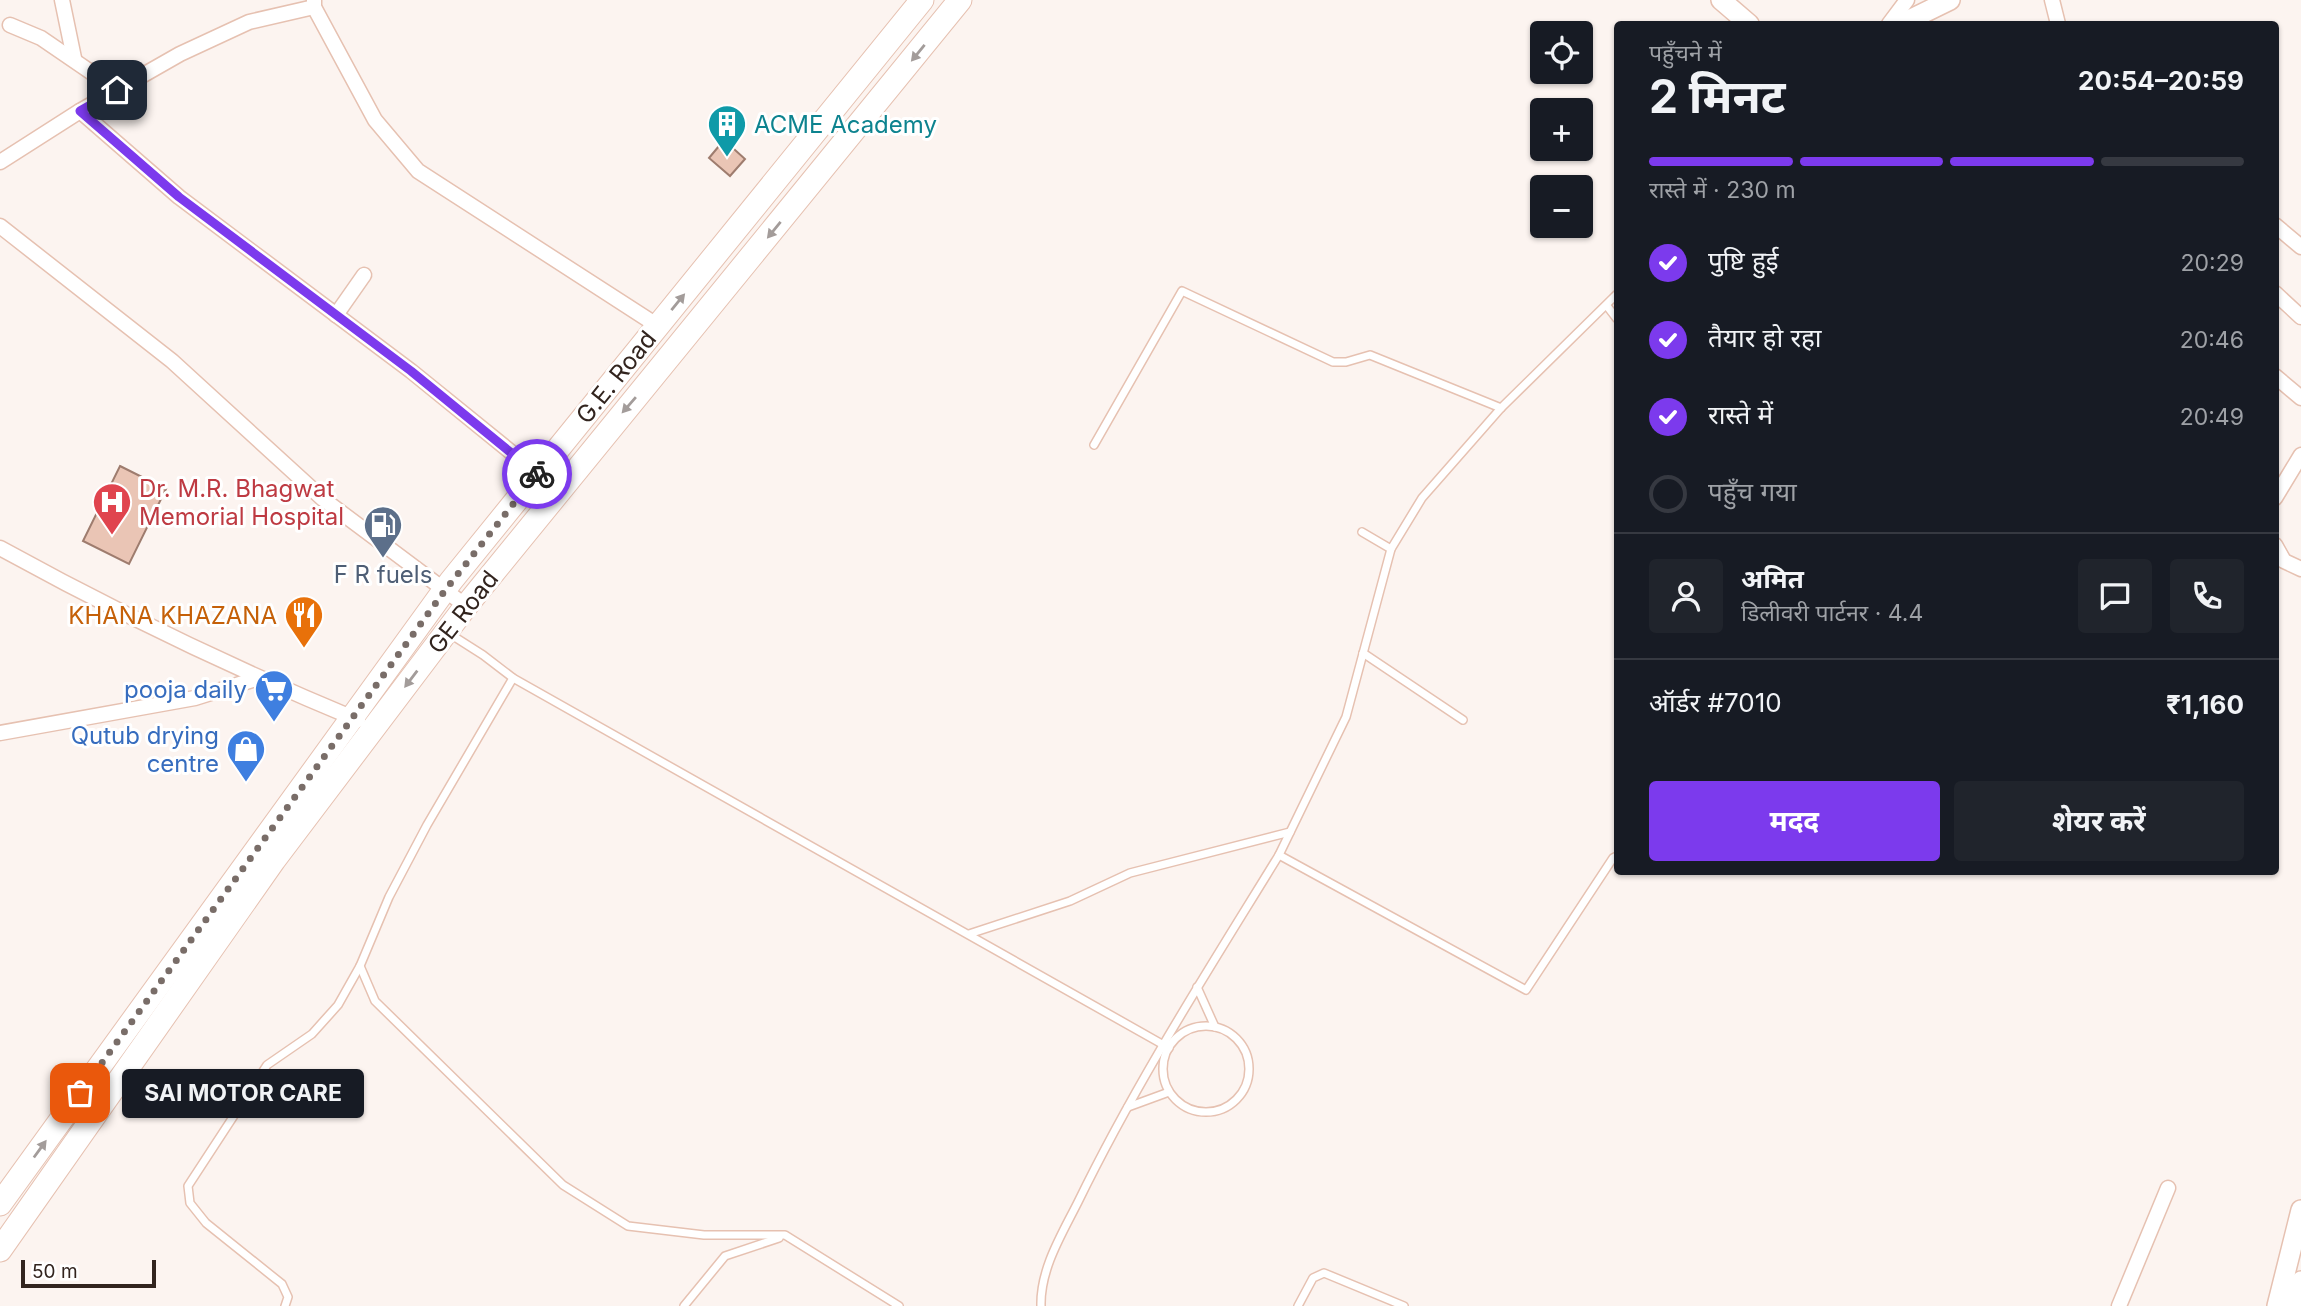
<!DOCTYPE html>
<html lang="hi">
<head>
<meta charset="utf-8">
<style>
  body { margin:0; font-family:Inter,"Noto Sans Devanagari",sans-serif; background:#20242c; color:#f1f3f6; height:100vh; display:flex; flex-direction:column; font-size:26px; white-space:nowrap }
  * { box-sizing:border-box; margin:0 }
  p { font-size:23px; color:#9ea1a6 }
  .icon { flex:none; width:38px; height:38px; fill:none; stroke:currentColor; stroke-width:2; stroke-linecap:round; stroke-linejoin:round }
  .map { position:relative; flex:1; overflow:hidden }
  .panel { position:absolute; left:1614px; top:21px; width:665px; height:854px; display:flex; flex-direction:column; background:#171b24; border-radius:7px; box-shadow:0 2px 5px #0004 }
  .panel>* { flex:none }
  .buttons { position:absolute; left:1530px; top:21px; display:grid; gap:14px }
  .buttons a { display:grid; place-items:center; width:63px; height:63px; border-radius:7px; background:#171b24; box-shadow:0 2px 5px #0004; font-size:35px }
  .scale { position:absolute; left:21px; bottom:18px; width:135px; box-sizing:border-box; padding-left:7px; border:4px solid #32241e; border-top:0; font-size:19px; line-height:24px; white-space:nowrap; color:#32241e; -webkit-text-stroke:5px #fff; paint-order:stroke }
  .pin { position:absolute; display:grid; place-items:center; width:60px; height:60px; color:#fff; margin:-30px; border-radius:14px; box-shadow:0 4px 10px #0006 }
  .courier { position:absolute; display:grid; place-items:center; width:70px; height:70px; margin:-35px; border:5px solid #7c3aed; border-radius:50%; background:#fff; color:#222; box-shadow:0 2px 9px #0007 }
  .bubble { position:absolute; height:49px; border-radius:7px; background:#171b24; box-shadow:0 2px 5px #0004; font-size:23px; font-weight:700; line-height:49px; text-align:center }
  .overview em { font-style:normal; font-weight:700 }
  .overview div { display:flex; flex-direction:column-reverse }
  .overview { display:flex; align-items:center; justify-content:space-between; height:119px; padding:0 35px }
  h1 { font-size:46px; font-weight:700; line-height:52px }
  .bar { display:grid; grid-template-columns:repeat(4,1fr); gap:10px 7px; align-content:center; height:84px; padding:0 35px }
  .bar i { height:9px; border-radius:5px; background:#363941 }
  .bar .active { background:#7c3aed }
  .bar p { grid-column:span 4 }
  .line { display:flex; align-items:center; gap:18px; padding:0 35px; border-top:2px solid #363941 }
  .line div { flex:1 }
  .round { display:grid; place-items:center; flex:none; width:74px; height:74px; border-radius:7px; background:#20242c }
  ol { padding:0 35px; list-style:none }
  li { display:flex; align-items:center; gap:21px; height:77px }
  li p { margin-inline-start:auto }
  li .icon { padding:7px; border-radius:50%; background:#7c3aed; color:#fff; stroke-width:4 }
  li:last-child { color:#9ea1a6 }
  li i { width:38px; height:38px; border:4px solid #363941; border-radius:50% }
  .button { display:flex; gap:14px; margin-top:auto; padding:14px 35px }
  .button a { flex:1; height:80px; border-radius:7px; background:#7c3aed; color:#fff; font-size:28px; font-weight:700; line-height:80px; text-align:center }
  .button a+a { background:#20242c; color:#f1f3f6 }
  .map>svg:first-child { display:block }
  .building { fill:#eac5b5; stroke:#9e7c6e; stroke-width:2 }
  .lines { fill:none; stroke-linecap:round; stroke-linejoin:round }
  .lane-casing { stroke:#e6c1b1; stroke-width:10 }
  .street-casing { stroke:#e6c1b1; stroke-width:17 }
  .secondary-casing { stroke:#e6c1b1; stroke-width:22 }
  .primary-casing { stroke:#e6c1b1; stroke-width:25 }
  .lane { stroke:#fff; stroke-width:7 }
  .street { stroke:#fff; stroke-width:14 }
  .secondary { stroke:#fff; stroke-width:19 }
  .primary { stroke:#fff; stroke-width:23 }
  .oneway { fill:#a39c9a }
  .done { stroke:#796d68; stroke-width:7; stroke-dasharray:0 12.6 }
  .route { stroke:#7c3aed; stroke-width:9 }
  .labels { text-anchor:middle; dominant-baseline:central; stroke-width:6; stroke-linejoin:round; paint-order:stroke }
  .culture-label { font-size:24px; fill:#0d838f; stroke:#fff; text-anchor:start }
  .street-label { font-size:24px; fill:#32241e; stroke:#fff }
  .health-label { font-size:24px; fill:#be3a42; stroke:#fff; text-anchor:start }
  .service-label { font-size:24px; fill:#4e5e75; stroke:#fff }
  .food-label { font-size:24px; fill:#c56008; stroke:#fff; text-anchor:end }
  .shop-label { font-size:24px; fill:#366cbe; stroke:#fff; text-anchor:end }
</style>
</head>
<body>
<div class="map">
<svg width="2301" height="1306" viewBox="0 0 2301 1306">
  <rect width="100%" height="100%" fill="#fcf4f0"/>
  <g class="building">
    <path d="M724,140L745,159L730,176L709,158Z"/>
    <path d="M120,466L166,489L129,564L83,541Z"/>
  </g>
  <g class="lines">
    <g class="lane-casing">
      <g id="lane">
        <path d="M1607,306L1617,319"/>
        <path d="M1094,445L1182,291L1333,362H1346L1370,355L1501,408"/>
        <path d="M1362,532L1391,549"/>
        <path d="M450,634L483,655L513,678L1169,1048"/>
        <path d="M1363,653L1463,720"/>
        <path d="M513,678L427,825L389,897L360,966L375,1001L563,1185L628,1226L704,1235H785L899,1306"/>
        <path d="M1279,855L1346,717L1391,549L1422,498L1501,408L1617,294"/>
        <path d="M969,934L1070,901L1130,873L1290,832"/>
        <path d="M1197,987L1215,1027"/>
        <circle cx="1206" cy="1069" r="43"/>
        <path d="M1128,1107L1169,1092"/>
        <path d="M285,1306L288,1297L282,1284L206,1223L190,1203L188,1186L267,1065L312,1034L338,1005L360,966"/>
        <path d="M684,1306L725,1256L779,1238"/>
        <path d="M1041,1306C1040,1269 1062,1234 1078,1202C1137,1081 1209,969 1279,855L1526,990L1613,858L1617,856"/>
        <path d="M1298,1306L1313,1278L1324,1273L1404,1306"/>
      </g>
    </g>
    <g class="street-casing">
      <g id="street">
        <path d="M62,0L74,58"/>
        <path d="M314,0V7L375,120L418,171L658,326"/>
        <path d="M2052,0L2058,24"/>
        <path d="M1889,24L1907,0"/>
        <path d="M10,25L41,38L117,90"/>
        <path d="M80,111L179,197L411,371L538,474"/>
        <path d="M0,162L80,111L180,54L249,22L314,7"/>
        <path d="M2275,225L2301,247"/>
        <path d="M0,226L172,361L323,499L466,606"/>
        <path d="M2275,293L2301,317"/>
        <path d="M336,315L364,275"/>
        <path d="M2275,376L2301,398"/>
        <path d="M2275,498L2301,455"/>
        <path d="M2275,545L2284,561L2301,569"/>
        <path d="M0,548C116,612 235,669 358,720"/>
        <path d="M0,733L195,698L259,678"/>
        <path d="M2119,1306L2168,1188"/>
      </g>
    </g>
    <g class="secondary-casing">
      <g id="secondary">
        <path d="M1721,0L1749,24"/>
        <path d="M1901,24L1950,0"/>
        <path d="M2277,1306L2301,1210"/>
        <path d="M2295,1306L2301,1281"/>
      </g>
    </g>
    <g class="primary-casing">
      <g id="primary">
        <path d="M0,1204L451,581L922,0"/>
        <path d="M0,1250L274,860L466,606L960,0"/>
      </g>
    </g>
    <use href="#lane" class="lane"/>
    <use href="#street" class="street"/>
    <use href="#secondary" class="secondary"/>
    <use href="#primary" class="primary"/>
  </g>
  <defs><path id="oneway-solid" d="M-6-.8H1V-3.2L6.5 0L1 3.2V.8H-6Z" transform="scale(1.75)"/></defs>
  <g class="oneway">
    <use href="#oneway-solid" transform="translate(918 53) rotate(129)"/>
    <use href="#oneway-solid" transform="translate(774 230) rotate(129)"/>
    <use href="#oneway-solid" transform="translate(678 302) rotate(-51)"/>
    <use href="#oneway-solid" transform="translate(629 405) rotate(131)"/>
    <use href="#oneway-solid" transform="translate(411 679) rotate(127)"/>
    <use href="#oneway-solid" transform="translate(40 1149) rotate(-54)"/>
  </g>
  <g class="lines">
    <path class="done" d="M80,1093L446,589L537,474"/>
    <path class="route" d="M117,90L80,111L179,197L411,371L537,474"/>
  </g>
  <defs>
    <g id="building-pin" transform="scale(2.0125)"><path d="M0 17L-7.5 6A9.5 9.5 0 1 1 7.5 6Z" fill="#0f9aa8" stroke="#fff"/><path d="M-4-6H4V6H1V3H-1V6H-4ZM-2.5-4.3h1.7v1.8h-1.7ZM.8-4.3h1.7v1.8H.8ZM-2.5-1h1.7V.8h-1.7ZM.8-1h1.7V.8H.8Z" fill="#fff"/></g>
    <g id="hospital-pin" transform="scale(2.0125)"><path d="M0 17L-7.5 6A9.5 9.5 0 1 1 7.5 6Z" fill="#e0444e" stroke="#fff"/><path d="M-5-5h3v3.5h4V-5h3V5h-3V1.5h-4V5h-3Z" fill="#fff"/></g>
    <g id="fuel-pin" transform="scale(2.0125)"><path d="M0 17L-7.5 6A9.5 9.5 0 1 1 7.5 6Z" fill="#5c6f8a" stroke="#fff"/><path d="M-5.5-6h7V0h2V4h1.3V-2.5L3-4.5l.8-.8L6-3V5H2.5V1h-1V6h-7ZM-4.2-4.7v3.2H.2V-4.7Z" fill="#fff"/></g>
    <g id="restaurant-pin" transform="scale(2.0125)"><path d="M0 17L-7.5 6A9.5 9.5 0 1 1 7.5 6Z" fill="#e8710a" stroke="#fff"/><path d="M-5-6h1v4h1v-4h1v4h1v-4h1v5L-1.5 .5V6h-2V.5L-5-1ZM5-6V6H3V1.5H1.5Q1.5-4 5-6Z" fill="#fff"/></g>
    <g id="supermarket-pin" transform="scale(2.0125)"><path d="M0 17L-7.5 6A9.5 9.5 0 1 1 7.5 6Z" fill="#3f7fe0" stroke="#fff"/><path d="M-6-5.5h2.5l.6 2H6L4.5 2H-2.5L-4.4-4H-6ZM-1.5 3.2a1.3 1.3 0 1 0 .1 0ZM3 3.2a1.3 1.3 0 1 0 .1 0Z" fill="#fff"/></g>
    <g id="shop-pin" transform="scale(2.0125)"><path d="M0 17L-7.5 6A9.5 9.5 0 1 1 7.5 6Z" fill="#3f7fe0" stroke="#fff"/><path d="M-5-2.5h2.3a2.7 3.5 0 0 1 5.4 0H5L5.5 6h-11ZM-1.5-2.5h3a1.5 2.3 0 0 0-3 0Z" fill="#fff"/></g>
  </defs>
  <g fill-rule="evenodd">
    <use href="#building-pin" x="727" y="124"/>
    <use href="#hospital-pin" x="112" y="502"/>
    <use href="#fuel-pin" x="383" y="525"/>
    <use href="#restaurant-pin" x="304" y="615"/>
    <use href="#supermarket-pin" x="274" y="689"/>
    <use href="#shop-pin" x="246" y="749"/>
  </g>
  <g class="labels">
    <g class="culture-label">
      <text x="754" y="124">ACME Academy</text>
    </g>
    <g class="street-label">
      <text transform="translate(616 377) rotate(-51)">G.E. Road</text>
      <text transform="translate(463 612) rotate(-52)">GE Road</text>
    </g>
    <g class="health-label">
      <text x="139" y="488">Dr. M.R. Bhagwat<tspan x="139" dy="28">Memorial Hospital</tspan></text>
    </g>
    <g class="service-label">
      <text x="383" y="574">F R fuels</text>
    </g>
    <g class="food-label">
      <text x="277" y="615">KHANA KHAZANA</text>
    </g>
    <g class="shop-label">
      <text x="247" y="689">pooja daily</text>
      <text x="219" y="735">Qutub drying<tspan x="219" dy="28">centre</tspan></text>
    </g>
  </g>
</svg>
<div class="buttons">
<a><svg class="icon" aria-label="locate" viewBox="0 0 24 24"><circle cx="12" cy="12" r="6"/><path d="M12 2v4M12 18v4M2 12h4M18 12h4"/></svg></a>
<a>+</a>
<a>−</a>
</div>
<div class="scale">50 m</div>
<div class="pin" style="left:80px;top:1093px;background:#ea580c"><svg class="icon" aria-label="bag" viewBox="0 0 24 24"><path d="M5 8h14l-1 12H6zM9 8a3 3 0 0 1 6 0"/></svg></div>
<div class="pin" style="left:117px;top:90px;background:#1f2937"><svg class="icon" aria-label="home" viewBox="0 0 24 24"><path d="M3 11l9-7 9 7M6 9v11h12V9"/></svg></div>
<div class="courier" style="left:537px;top:474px"><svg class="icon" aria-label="bike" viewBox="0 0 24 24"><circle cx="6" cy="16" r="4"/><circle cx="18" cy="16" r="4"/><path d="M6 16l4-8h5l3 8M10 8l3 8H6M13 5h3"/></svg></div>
<div class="bubble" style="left:122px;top:1069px;width:242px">SAI MOTOR CARE</div>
<section class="panel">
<div class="overview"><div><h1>2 मिनट</h1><p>पहुँचने में</p></div><em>20:54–20:59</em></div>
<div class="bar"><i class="active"></i><i class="active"></i><i class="active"></i><i></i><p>रास्ते में · 230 m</p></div>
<ol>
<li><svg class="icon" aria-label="check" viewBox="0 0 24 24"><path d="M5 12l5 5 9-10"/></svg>पुष्टि हुई<p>20:29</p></li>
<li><svg class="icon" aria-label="check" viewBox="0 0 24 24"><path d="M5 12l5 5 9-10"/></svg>तैयार हो रहा<p>20:46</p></li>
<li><svg class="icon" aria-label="check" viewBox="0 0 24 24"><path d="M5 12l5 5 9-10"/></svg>रास्ते में<p>20:49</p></li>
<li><i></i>पहुँच गया</li>
</ol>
<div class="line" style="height:126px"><a class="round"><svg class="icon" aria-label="person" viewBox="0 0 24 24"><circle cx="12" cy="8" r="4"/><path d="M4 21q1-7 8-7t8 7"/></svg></a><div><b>अमित</b><p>डिलीवरी पार्टनर · 4.4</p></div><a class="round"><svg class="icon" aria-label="chat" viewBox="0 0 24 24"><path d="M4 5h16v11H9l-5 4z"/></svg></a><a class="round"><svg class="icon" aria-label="phone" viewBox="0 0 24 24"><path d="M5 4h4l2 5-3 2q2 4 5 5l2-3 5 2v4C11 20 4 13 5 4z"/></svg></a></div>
<div class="line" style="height:91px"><div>ऑर्डर #7010</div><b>₹1,160</b></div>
<div class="button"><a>मदद</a><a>शेयर करें</a></div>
</section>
</div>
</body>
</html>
